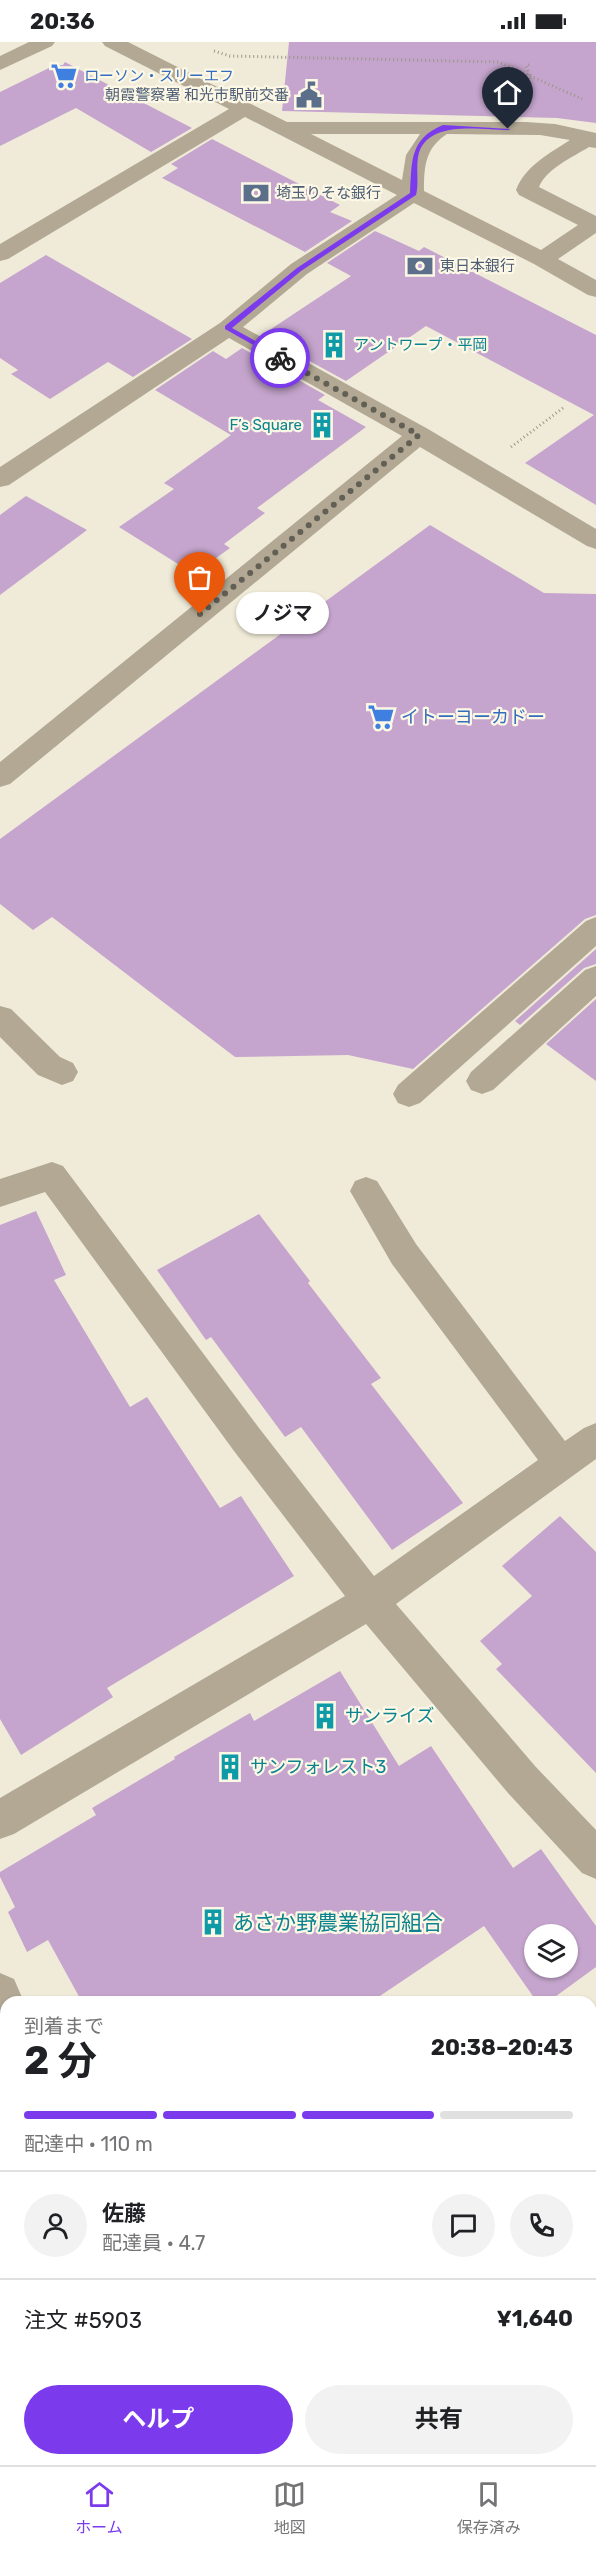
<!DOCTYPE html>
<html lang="ja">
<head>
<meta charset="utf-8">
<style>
  body { margin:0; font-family:Rubik,"Noto Sans JP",sans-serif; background:#f2f2f2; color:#202124; height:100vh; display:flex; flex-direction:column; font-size:22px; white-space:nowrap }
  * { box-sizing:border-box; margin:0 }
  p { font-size:20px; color:#757577 }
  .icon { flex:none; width:33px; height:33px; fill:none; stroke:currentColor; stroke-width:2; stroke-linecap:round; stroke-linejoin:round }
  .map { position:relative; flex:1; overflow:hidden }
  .details { position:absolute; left:0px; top:1954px; width:597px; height:470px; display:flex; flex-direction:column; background:#fff; border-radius:18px 18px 0 0; box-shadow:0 2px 4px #0004 }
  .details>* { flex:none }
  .tools { position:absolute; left:524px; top:1882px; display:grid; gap:12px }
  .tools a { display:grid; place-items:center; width:54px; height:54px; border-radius:50%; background:#fff; box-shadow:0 2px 4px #0004; font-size:30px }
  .pin { position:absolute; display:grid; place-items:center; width:51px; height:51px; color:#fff; margin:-62px -26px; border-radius:50% 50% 50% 0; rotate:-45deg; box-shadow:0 0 6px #0007 }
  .pin .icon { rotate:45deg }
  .courier { position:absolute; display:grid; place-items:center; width:60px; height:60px; margin:-30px; border:4px solid #7c3aed; border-radius:50%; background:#fff; color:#222; box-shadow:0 2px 8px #0007 }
  .bubble { position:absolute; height:42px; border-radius:21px; background:#fff; box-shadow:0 2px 4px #0004; font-size:20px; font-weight:700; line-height:42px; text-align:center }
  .headline em { font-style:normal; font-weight:700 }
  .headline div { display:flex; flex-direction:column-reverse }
  .headline { display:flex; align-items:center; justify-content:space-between; height:102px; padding:0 24px }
  h1 { font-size:39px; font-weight:700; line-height:45px }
  .bar { display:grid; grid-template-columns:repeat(4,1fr); gap:9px 6px; align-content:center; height:72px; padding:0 24px }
  .bar i { height:8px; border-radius:4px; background:#e0e0e0 }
  .bar .current { background:#7c3aed }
  .bar p { grid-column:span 4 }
  .line { display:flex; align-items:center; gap:15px; padding:0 24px; border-top:2px solid #e0e0e0 }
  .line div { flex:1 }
  .round { display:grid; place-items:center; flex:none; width:63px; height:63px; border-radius:32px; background:#f2f2f2 }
  .button { display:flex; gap:12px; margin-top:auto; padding:12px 24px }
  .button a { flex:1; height:69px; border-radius:36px; background:#7c3aed; color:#fff; font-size:24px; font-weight:700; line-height:69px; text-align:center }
  .button a+a { background:#f2f2f2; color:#202124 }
  .status { display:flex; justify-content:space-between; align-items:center; height:42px; padding:0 30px; background:#fff; direction:ltr }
  .status svg { height:16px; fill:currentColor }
  .menu { display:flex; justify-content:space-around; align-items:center; height:84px; border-top:2px solid #e0e0e0; background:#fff; font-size:16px; color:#757577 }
  .menu a { display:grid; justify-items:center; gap:3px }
  .menu .current { color:#7c3aed }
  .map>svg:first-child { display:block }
  .building { fill:#c5a5cd; fill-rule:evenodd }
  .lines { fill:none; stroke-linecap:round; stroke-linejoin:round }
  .highway-tunnel { stroke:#cfcbbb; stroke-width:40; stroke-dasharray:40 20; stroke-linecap:butt }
  .path-far1 { stroke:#9b978a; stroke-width:3; stroke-dasharray:1 3; stroke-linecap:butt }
  .path { stroke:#9b978a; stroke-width:4.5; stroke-dasharray:1.5 5; stroke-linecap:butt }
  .minor { fill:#b2a894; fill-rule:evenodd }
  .major { fill:#81704b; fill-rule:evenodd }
  .route { fill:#7c3aed }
  .done { stroke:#625f55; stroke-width:6; stroke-dasharray:0 10.8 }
  .labels { text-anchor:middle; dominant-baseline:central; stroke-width:4.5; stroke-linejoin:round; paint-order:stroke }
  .far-shop-label { font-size:15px; fill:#366cbe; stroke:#fdf8e6; text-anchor:start }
  .far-service-label { font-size:15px; fill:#4e5e75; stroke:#fdf8e6; text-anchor:start }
  .far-culture-label { font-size:15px; fill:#0d838f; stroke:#fdf8e6; text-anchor:start }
  .shop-label { font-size:18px; fill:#366cbe; stroke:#fdf8e6; text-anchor:start }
  .culture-label { font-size:18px; fill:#0d838f; stroke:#fdf8e6; text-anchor:start }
  .near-culture-label { font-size:21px; fill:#0d838f; stroke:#fdf8e6; text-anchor:start }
</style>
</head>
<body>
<div class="status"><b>20:36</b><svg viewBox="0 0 49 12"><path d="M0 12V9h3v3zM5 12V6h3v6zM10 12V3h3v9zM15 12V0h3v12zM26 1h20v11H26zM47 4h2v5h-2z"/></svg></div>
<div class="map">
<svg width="596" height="2423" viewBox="0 0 596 2423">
  <rect width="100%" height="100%" fill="#f0ebd9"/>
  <g class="building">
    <path d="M289,0H596V81L557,76L282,69Z"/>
    <path d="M65,20L82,29L192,86L151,110L76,66L0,104V50L53,24L63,23Z"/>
    <path d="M212,97L340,163L330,170L352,179L305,210L162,136L178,126L171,122Z"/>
    <path d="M375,189L419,209L424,205L596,293V463L525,421L594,373L426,284L346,339L262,293L351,234L327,221Z"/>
    <path d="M46,213L192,297L133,335L108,320L50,357L11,332L18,328L0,316V241Z"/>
    <path d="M242,306L325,353L318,358L366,385L257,466L265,471L224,502L230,506L194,532L119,485L174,447L164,441L231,393L155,348L213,309L226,317Z"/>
    <path d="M26,454L87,488L0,553V473Z"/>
    <path d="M430,483L544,551L596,552V873L585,877L413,1027L348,1013L235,1015L52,875L33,888L0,862V797Z"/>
    <path d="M596,907V922L584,926L520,983L515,979Z"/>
    <path d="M596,957V1039L546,1002Z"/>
    <path d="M36,1169L66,1233L54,1238L130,1365L147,1355L220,1466L241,1454L294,1534L107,1646L113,1655L21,1713L0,1677V1183Z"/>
    <path d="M259,1172L310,1239L308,1241L381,1336L371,1342L463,1461L392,1508L301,1385L285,1395L211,1295L206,1298L157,1228Z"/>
    <path d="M560,1474L596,1510V1731L496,1627L502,1622L480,1599L532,1554L502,1524Z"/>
    <path d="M340,1629L399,1724L431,1704L513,1826L541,1807L596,1884V1925L548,1960H537L484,1884L371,1960H82L48,1898L27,1910L8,1870L15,1865L0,1835V1830L96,1773L92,1766L175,1717L174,1715L250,1671L254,1679ZM534,1893H567V1926H534Z"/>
  </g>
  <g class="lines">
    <g class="highway-tunnel">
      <path d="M591,2371L596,2366"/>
      <path d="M536,2423L542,2418"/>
    </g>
    <g class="path-far1">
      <path d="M214,9L230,14L499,20L582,57"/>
      <path d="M529,53V32L526,24L531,22"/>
      <path d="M511,405L563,366"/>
    </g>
    <g class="path">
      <path d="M591,1971L596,1967"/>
      <path d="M317,2418L321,2423"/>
      <path d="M36,2423L44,2418"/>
    </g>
    <g class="minor">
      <path d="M29,0H55L52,4L0,28V14Z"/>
      <path d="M102,0H128L287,80H526L555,82L596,91V106L589,105C573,115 546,127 539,145L596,174V191L558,217L596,238V255L588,253L534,222L414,161L307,232L243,285L428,387L596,487V507L587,504L420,405L10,742L0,745V720L402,394L229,296L9,443L0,445V425L220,281L291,222L397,153L245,75L8,217L0,219V202L229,67L105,4ZM311,92H420L406,113L402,138ZM447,92L540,93L570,98C550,111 525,124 516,148L519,153L578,183L541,208L424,149C424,125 425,106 447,92Z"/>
      <path d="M596,875V904L420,1061L409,1065L398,1061L393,1052L398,1043L586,879Z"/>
      <path d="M596,924V954L493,1048L482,1052L471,1048L466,1039L471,1030L585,928Z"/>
      <path d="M0,964L11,967L60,1015L73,1021L78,1030L73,1039L62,1043L38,1033L0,995Z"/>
      <path d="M52,1120L63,1124L259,1386L374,1534L538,1418L392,1222L350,1149L355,1139L366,1135L377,1139L416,1202L565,1399L584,1386L596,1381V1417L396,1562L535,1724L596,1788V1837L582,1831L508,1751L366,1582L14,1792L0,1797V1756L345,1554L234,1409L45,1150L0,1165V1137Z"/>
      <path d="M0,1931L14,1937L24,1960H6V1989L0,1987Z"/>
      <path d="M155,2418H201L203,2423H157Z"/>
    </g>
    <g class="major">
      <path d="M596,2109V2153L591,2155V2111Z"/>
      <path d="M237,2418H287L285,2423H235Z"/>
    </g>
  </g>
  <path class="route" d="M443,83L511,87L508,88C480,88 425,77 418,115C416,128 419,141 416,153L301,229L232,286L283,314V317H278L225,287V284L297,226L410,151C412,120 409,97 443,83Z"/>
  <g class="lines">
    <path class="done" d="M200,572L419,393L280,316"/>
  </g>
  <defs>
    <g id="supermarket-bare" transform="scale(2.07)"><path d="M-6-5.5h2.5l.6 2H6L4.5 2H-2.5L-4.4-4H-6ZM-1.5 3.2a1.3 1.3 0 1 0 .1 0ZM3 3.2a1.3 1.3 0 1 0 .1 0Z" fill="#3f7fe0" stroke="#fdf8e6" stroke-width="2.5" paint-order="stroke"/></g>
    <g id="civic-bare" transform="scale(2.07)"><path d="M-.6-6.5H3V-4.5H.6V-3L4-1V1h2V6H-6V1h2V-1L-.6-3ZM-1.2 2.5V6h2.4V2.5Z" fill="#5c6f8a" stroke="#fdf8e6" stroke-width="2.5" paint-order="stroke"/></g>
    <g id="bank-bare" transform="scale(2.07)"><path d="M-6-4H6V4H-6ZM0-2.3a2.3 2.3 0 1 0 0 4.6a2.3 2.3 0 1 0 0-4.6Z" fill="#5c6f8a" stroke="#fdf8e6" stroke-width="2.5" paint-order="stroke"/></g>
    <g id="building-bare" transform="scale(2.07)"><path d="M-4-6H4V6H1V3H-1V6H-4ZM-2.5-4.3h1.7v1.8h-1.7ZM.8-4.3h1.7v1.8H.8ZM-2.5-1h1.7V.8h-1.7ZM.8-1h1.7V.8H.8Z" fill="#0f9aa8" stroke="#fdf8e6" stroke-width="2.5" paint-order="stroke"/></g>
  </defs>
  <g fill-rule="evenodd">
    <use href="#supermarket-bare" x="64" y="34"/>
    <use href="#civic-bare" x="309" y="53"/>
    <use href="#bank-bare" x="256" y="151"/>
    <use href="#bank-bare" x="420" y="224"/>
    <use href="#building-bare" x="334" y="303"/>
    <use href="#building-bare" x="322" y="383"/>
    <use href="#supermarket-bare" x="381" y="675"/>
    <use href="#building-bare" x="325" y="1674"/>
    <use href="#building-bare" x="230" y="1725"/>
    <use href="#building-bare" x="213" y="1880"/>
  </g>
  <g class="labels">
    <g class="far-shop-label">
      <text x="84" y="34">ローソン・スリーエフ</text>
    </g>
    <g class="far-service-label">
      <text x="289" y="53" text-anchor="end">朝霞警察署 和光市駅前交番</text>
      <text x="276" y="151">埼玉りそな銀行</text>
      <text x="440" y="224">東日本銀行</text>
    </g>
    <g class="far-culture-label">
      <text x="354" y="303">アントワープ・平岡</text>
      <text x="302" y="383" text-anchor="end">F’s Square</text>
    </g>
    <g class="shop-label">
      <text x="401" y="675">イトーヨーカドー</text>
    </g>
    <g class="culture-label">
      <text x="345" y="1674">サンライズ</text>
      <text x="250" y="1725">サンフォレスト3</text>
    </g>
    <g class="near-culture-label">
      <text x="233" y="1880">あさか野農業協同組合</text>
    </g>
  </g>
</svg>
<div class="tools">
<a><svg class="icon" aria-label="layers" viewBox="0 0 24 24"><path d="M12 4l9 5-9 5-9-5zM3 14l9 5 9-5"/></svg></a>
</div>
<div class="pin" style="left:200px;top:572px;background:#ea580c"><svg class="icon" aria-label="bag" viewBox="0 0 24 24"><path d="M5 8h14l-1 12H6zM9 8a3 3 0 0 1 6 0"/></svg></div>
<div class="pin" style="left:508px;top:87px;background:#1f2937"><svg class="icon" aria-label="home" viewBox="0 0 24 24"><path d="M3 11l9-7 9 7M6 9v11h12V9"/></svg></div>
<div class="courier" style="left:280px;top:316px"><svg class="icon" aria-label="bike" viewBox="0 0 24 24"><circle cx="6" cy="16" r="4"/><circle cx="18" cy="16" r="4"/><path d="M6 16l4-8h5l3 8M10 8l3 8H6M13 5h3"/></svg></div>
<div class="bubble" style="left:236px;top:550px;width:93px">ノジマ</div>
<section class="details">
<div class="headline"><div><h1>2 分</h1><p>到着まで</p></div><em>20:38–20:43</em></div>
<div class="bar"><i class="current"></i><i class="current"></i><i class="current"></i><i></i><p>配達中 · 110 m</p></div>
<div class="line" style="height:108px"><a class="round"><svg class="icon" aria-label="person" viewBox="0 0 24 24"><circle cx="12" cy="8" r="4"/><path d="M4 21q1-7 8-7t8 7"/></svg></a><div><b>佐藤</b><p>配達員 · 4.7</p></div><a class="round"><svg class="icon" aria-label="chat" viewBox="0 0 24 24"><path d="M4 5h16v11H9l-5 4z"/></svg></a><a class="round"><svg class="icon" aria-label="phone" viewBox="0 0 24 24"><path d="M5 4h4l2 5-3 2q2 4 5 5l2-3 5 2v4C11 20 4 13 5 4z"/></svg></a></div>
<div class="line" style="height:78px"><div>注文 #5903</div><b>¥1,640</b></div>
<div class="button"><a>ヘルプ</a><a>共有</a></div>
</section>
</div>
<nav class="menu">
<a class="current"><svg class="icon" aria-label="home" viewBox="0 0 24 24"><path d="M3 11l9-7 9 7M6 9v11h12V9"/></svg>ホーム</a>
<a><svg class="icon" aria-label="map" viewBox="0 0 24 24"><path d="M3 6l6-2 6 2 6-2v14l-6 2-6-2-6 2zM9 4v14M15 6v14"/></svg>地図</a>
<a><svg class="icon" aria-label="saved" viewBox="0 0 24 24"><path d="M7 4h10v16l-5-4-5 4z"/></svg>保存済み</a>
</nav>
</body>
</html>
